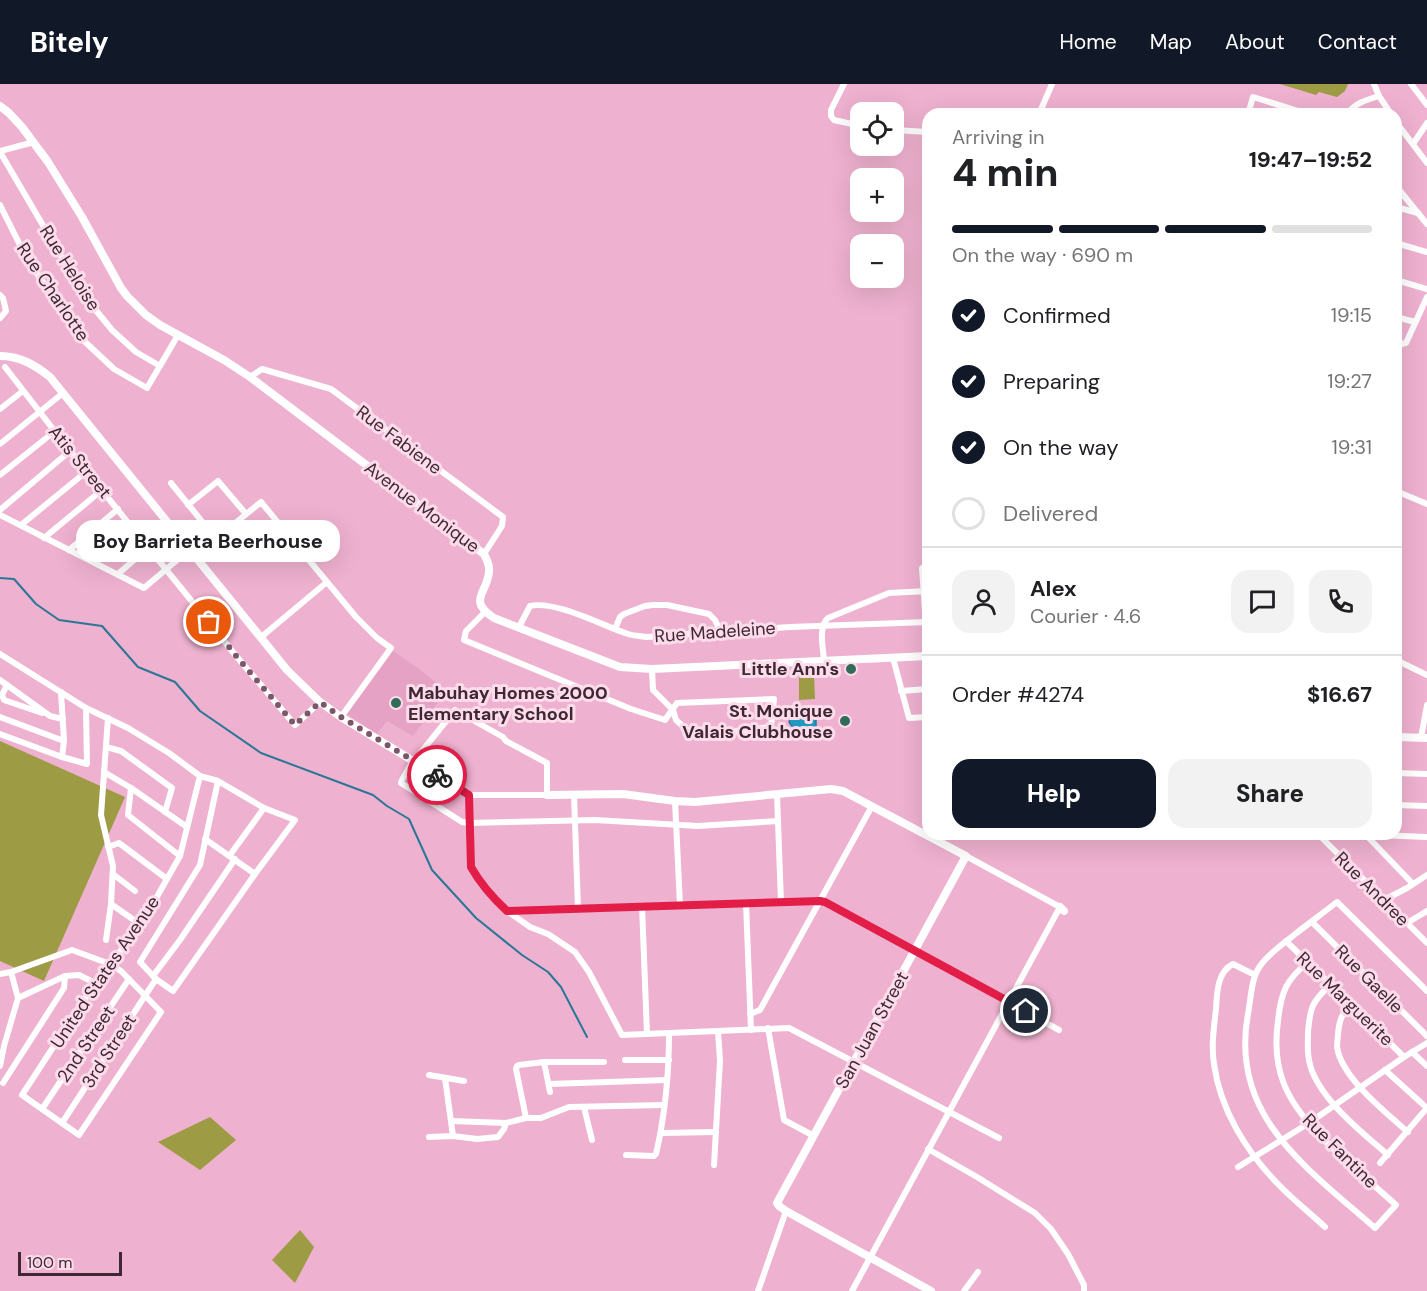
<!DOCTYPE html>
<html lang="en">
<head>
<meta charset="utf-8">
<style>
  body { margin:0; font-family:"DM Sans",sans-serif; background:#f2f2f2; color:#202124; height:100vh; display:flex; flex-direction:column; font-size:22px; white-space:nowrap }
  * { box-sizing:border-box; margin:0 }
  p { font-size:20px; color:#757577 }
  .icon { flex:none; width:33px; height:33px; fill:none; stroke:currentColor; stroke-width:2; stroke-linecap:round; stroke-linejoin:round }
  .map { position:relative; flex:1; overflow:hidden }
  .sheet { position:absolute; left:922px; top:24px; width:480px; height:732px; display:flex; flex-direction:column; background:#fff; border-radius:18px; box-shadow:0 6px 24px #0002 }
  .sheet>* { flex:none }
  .controls { position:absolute; left:850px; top:18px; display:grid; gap:12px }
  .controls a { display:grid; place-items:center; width:54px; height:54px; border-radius:12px; background:#fff; box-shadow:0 6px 24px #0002; font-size:30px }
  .scale { position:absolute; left:18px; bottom:15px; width:104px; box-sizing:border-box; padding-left:6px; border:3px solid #3f2733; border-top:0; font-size:16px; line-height:21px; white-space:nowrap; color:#3f2733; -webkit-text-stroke:4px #fcdceb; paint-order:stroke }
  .pin { position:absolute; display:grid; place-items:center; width:51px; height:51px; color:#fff; margin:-26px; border:3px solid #fff; border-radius:50%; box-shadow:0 2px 6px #0007 }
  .courier { position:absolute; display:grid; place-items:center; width:60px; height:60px; margin:-30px; border:4px solid #e11d48; border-radius:50%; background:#fff; color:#222; box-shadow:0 2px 8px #0007 }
  .bubble { position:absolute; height:42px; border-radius:18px; background:#fff; box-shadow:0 6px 24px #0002; font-size:20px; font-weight:800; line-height:42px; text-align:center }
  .headline em { font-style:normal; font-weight:800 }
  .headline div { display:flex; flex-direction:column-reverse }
  .headline { display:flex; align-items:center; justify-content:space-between; height:102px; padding:0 30px }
  h1 { font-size:39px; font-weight:800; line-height:45px }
  .bar { display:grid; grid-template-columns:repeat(4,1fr); gap:9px 6px; align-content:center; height:72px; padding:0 30px }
  .bar i { height:8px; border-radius:4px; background:#e0e0e0 }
  .bar .active { background:#111827 }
  .bar p { grid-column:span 4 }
  .line { display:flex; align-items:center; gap:15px; padding:0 30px; border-top:2px solid #e0e0e0 }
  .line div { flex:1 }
  .round { display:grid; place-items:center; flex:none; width:63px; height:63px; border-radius:18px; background:#f2f2f2 }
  ol { padding:0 30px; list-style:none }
  li { display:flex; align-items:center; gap:18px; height:66px }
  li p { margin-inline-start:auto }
  li .icon { padding:6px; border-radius:50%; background:#111827; color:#fff; stroke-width:4 }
  li:last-child { color:#757577 }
  li i { width:33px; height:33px; border:3px solid #e0e0e0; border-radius:50% }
  .button { display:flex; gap:12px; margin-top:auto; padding:12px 30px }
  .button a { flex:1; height:69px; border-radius:18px; background:#111827; color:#fff; font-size:24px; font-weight:800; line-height:69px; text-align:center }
  .button a+a { background:#f2f2f2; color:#202124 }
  header { display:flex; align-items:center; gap:36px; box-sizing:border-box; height:84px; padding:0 30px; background:#111827; color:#fff }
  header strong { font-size:28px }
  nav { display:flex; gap:33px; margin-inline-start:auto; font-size:21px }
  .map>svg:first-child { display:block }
  .built { fill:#e6a2c4 }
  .green { fill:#9d9b44 }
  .water { fill:#2198c2; stroke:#2a7697; stroke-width:1.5 }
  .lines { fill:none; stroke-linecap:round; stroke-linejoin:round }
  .stream { stroke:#2a7697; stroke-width:2 }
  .minor { stroke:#fff; stroke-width:6 }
  .tertiary { stroke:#fff; stroke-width:8 }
  .done { stroke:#7c576a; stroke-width:6; stroke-dasharray:0 10.8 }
  .route { stroke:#e11d48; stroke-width:8 }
  .poi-dot { fill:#306c57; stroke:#fcdceb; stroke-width:2 }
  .labels { text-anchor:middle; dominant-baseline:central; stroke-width:6; stroke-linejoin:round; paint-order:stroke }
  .street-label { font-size:18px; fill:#3f2733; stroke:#fcdceb }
  .poi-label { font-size:18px; font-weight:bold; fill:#3f2733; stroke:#fcdceb; text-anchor:end }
</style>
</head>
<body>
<header>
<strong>Bitely</strong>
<nav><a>Home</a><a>Map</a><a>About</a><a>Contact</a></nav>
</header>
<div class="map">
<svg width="1427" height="1207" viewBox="0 0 1427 1207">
  <rect width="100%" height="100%" fill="#eeb1cf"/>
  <path class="built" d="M393,567L418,584L446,607L413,652L387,637L377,650L347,630Z"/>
  <g class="green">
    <path d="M1280,0H1348L1345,7L1337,13L1319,8L1316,11Z"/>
    <path d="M799,590H814L815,615L799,616Z"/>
    <path d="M0,657L125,713L44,897L0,877Z"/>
    <path d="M210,1033L236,1056L200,1086L158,1058Z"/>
    <path d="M300,1146L314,1163L295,1199L272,1176Z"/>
  </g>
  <path class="water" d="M816,629V643C806,644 794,649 789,638C793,626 804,630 816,629Z"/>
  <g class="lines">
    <path class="stream" d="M0,494L14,495L36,520L59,536L102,542L138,583L175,598L200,627L261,669L373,711L387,722L409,735L432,786L476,834L522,871L548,888L561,903L587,953"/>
    <g class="minor">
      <path d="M844,0L831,26V32L834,36L861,42"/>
      <path d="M1374,0L1379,12L1391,30"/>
      <path d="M1411,0L1427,21"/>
      <path d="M1039,30L1052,0"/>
      <path d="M1248,30L1253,13L1308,30"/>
      <path d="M1347,30C1355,19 1366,16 1379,12"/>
      <path d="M1396,38L1427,79"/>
      <path d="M894,46L928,48"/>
      <path d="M1413,60L1427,39"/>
      <path d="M0,67L34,58"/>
      <path d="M0,68L85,213L112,246L136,268L160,282"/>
      <path d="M1396,102L1427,140"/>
      <path d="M0,121L27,175L82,255L114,285L147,304L178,251"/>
      <path d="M1396,123L1418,129"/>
      <path d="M1396,159L1427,168"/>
      <path d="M1396,196L1427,205"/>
      <path d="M0,211L3,214L6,227L0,234"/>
      <path d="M1396,233L1415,238"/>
      <path d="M1396,261L1406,259L1427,213"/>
      <path d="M5,283L70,367L237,573L295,641L320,618"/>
      <path d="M250,293L262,285L331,305L503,433L502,442L484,470"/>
      <path d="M0,325L23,307"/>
      <path d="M0,360L63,309"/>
      <path d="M0,391L55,347"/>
      <path d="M171,399L216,455"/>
      <path d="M1396,407L1427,420"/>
      <path d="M188,421L218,397L246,430"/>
      <path d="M0,426L70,367"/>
      <path d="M0,431L144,504L189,466"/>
      <path d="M21,441L87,387"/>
      <path d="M44,454L102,406"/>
      <path d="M69,466L118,425"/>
      <path d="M195,472L261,418L356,533L377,554L391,564L341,633"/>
      <path d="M93,477L133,443"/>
      <path d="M118,490L149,463"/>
      <path d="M485,528L466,547L464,556L631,625L665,636L677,619L774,615L771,643L723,649L688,647L676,636L673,626L653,606L652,585"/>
      <path d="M519,543L530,522C555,516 603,542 628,550C634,552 641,552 647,553L790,543L928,538"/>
      <path d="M615,545L620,533L624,530L645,522L653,521H667L709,530L715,536L720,547"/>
      <path d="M260,554L327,498"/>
      <path d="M0,570L86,624L128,644L169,669L200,692L218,697L264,724L295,736L255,790L173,907L156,895L140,878L200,781L218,697"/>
      <path d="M928,572L922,484L928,482"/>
      <path d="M893,574L909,634L928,633"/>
      <path d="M824,576C823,563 818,543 828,534L889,509L928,507"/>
      <path d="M1396,576L1427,591"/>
      <path d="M0,596L50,632L63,635"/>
      <path d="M7,601L2,611L4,616L42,629"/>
      <path d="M901,607L928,605"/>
      <path d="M61,608L64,657L62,673"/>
      <path d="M0,633L64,657"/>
      <path d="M0,650L62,673L87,680L86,624"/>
      <path d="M1421,654L1427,621"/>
      <path d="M106,663L121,667L172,704L165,728"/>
      <path d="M104,688L131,704L187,743"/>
      <path d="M1396,689L1427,690"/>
      <path d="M131,704L128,731L180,772"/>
      <path d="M574,710L578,825"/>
      <path d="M777,711L781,818"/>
      <path d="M675,717L680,821"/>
      <path d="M1396,721L1427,722"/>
      <path d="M778,737L698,742L595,736L469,739L462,738L401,699L402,696L410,682L455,626L503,653L506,657L547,679V711H469L471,783L477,793L496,817L507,827L530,843L548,850L575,868L589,888L622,951L789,944L999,1054"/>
      <path d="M1318,750L1427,859"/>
      <path d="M1353,750L1427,753"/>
      <path d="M1365,750L1413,800"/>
      <path d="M205,755L255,790"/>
      <path d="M108,763L119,759L167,795"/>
      <path d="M230,771L264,724"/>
      <path d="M113,790L135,807"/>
      <path d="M1384,816L1407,804L1427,791"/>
      <path d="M746,819L751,946"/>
      <path d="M111,820L141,841"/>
      <path d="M642,822L647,950"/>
      <path d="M507,827L820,817L825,818L1059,946"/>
      <path d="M1312,838L1427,952"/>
      <path d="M1407,839L1427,827"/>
      <path d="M106,856L111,820L113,782L101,731L108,634"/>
      <path d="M1286,857L1404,973"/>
      <path d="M1308,878C1286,896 1281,908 1278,937C1275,958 1276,980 1284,1000C1301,1044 1361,1089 1396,1121L1375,1144C1307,1084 1229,1032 1248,930C1251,914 1251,895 1260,882C1269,869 1282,861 1294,851C1308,840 1323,829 1337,818L1427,907"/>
      <path d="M0,890L11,888L72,866L110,880L121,887L161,928L79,1051L22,1011L95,899L141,841L180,772L200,692"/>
      <path d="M1255,891L1233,880C1217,888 1217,909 1216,925C1214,943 1211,962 1214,980C1220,1025 1246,1067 1277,1099C1292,1115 1309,1128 1325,1143"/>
      <path d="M153,892L180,856L235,775"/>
      <path d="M1331,900C1313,917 1310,922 1308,948C1308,957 1307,966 1309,976C1315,1012 1362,1048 1388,1071"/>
      <path d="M18,914L65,892L79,891L95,899"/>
      <path d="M1352,921C1341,931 1340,934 1338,949C1338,953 1337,959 1337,963C1341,993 1386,1029 1408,1048"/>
      <path d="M750,930L760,926L872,722"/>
      <path d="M768,944L784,1036L814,1052"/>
      <path d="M1412,968L1427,982"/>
      <path d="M625,976H669"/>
      <path d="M544,978L550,1008"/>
      <path d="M604,978H544L519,981L517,982L516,985L526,1034H541L569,1023L664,1021"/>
      <path d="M0,982L4,962L18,914L11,888"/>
      <path d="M1385,986L1427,1024"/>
      <path d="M429,991L464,997"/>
      <path d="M445,994L453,1052"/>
      <path d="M3,999L64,904L65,892"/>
      <path d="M549,1000L667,996"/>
      <path d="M584,1023L592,1056"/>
      <path d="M42,1025L129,895"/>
      <path d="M451,1037L506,1039L526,1034"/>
      <path d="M62,1039L156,895"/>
      <path d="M661,1049L716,1048"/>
      <path d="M429,1053L453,1052L477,1055L498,1053L504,1045L506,1039"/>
      <path d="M928,1065L977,1093L1035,1129L1051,1145L1068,1170L1084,1201V1207"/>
      <path d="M626,1071L654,1072L656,1070C665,1031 669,989 669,949"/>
      <path d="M1380,1079L1427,1024"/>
      <path d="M714,1081L720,977L718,947"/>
      <path d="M1238,1083L1309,1039L1404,973L1427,959"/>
      <path d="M758,1207L786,1127"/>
      <path d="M852,1207L1060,823L966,772"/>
      <path d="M964,1207L978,1188"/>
    </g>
    <g class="tertiary">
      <path d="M0,22L9,29L22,43L48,78L82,133L121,204L127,212L146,231L160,241L224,276L250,293L484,470C487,476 490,482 489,488C487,510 467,516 494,534L620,583L652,585L928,572"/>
      <path d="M0,272C20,272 35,281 50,293L287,586L320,618L341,633L469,711"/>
      <path d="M1396,653L1427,654"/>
      <path d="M547,711L623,710L675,717L695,718L831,705L843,707L966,772L777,1119L779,1122L786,1127L931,1207"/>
      <path d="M1060,823L1064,827"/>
    </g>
  </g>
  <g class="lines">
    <path class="done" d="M209,538L237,573L295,641L320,618L341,633L437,691"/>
    <path class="route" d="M437,691L469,711L471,783C480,799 493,814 507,827L820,817L825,818L1026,927"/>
  </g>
  <g class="poi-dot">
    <circle cx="851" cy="585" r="6"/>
    <circle cx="396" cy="619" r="6"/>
    <circle cx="845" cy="637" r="6"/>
  </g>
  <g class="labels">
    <g class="street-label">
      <text transform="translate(70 184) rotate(58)">Rue Heloise</text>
      <text transform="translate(53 208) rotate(56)">Rue Charlotte</text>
      <text transform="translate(399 356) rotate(37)">Rue Fabiene</text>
      <text transform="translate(80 378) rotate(51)">Atis Street</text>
      <text transform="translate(422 423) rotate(37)">Avenue Monique</text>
      <text transform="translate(715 548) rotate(-4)">Rue Madeleine</text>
      <text transform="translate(1372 805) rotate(45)">Rue Andree</text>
      <text transform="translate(105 888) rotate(-56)">United States Avenue</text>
      <text transform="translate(1369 895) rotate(45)">Rue Gaelle</text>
      <text transform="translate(1345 915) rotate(44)">Rue Marguerite</text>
      <text transform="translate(872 946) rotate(-61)">San Juan Street</text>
      <text transform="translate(86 960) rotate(-56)">2nd Street</text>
      <text transform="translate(109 967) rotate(-57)">3rd Street</text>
      <text transform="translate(1340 1067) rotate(45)">Rue Fantine</text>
    </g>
    <g class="poi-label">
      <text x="839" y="585">Little Ann's</text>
      <text x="408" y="609" text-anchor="start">Mabuhay Homes 2000<tspan x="408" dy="21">Elementary School</tspan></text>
      <text x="833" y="627">St. Monique<tspan x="833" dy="21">Valais Clubhouse</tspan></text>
    </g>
  </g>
</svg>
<div class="controls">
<a><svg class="icon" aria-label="locate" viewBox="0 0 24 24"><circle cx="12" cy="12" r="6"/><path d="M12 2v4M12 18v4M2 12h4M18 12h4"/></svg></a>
<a>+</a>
<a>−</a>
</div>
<div class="scale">100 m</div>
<div class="pin" style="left:209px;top:538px;background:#ea580c"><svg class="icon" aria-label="bag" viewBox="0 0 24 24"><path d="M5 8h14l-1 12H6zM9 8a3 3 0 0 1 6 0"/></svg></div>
<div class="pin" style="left:1026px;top:927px;background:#1f2937"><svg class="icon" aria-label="home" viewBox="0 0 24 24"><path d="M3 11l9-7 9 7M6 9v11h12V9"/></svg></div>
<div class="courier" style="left:437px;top:691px"><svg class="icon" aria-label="bike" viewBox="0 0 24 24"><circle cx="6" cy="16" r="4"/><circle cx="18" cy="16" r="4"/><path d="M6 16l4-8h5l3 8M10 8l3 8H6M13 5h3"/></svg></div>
<div class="bubble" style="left:76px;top:436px;width:264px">Boy Barrieta Beerhouse</div>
<section class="sheet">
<div class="headline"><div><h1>4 min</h1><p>Arriving in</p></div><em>19:47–19:52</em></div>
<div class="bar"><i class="active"></i><i class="active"></i><i class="active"></i><i></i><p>On the way · 690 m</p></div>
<ol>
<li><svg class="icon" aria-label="check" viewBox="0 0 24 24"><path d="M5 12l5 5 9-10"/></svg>Confirmed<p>19:15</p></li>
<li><svg class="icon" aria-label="check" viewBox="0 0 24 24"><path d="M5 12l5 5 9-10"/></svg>Preparing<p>19:27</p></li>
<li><svg class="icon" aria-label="check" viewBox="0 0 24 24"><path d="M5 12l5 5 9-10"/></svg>On the way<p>19:31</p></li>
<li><i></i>Delivered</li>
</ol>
<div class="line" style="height:108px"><a class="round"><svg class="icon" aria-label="person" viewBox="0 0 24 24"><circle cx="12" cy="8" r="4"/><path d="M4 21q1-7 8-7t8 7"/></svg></a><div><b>Alex</b><p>Courier · 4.6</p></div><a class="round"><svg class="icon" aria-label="chat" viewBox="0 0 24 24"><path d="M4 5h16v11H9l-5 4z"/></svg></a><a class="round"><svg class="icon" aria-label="phone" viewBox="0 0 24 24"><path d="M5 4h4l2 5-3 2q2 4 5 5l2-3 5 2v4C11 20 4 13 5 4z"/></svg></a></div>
<div class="line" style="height:78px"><div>Order #4274</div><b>$16.67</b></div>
<div class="button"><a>Help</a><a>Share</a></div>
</section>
</div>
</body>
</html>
